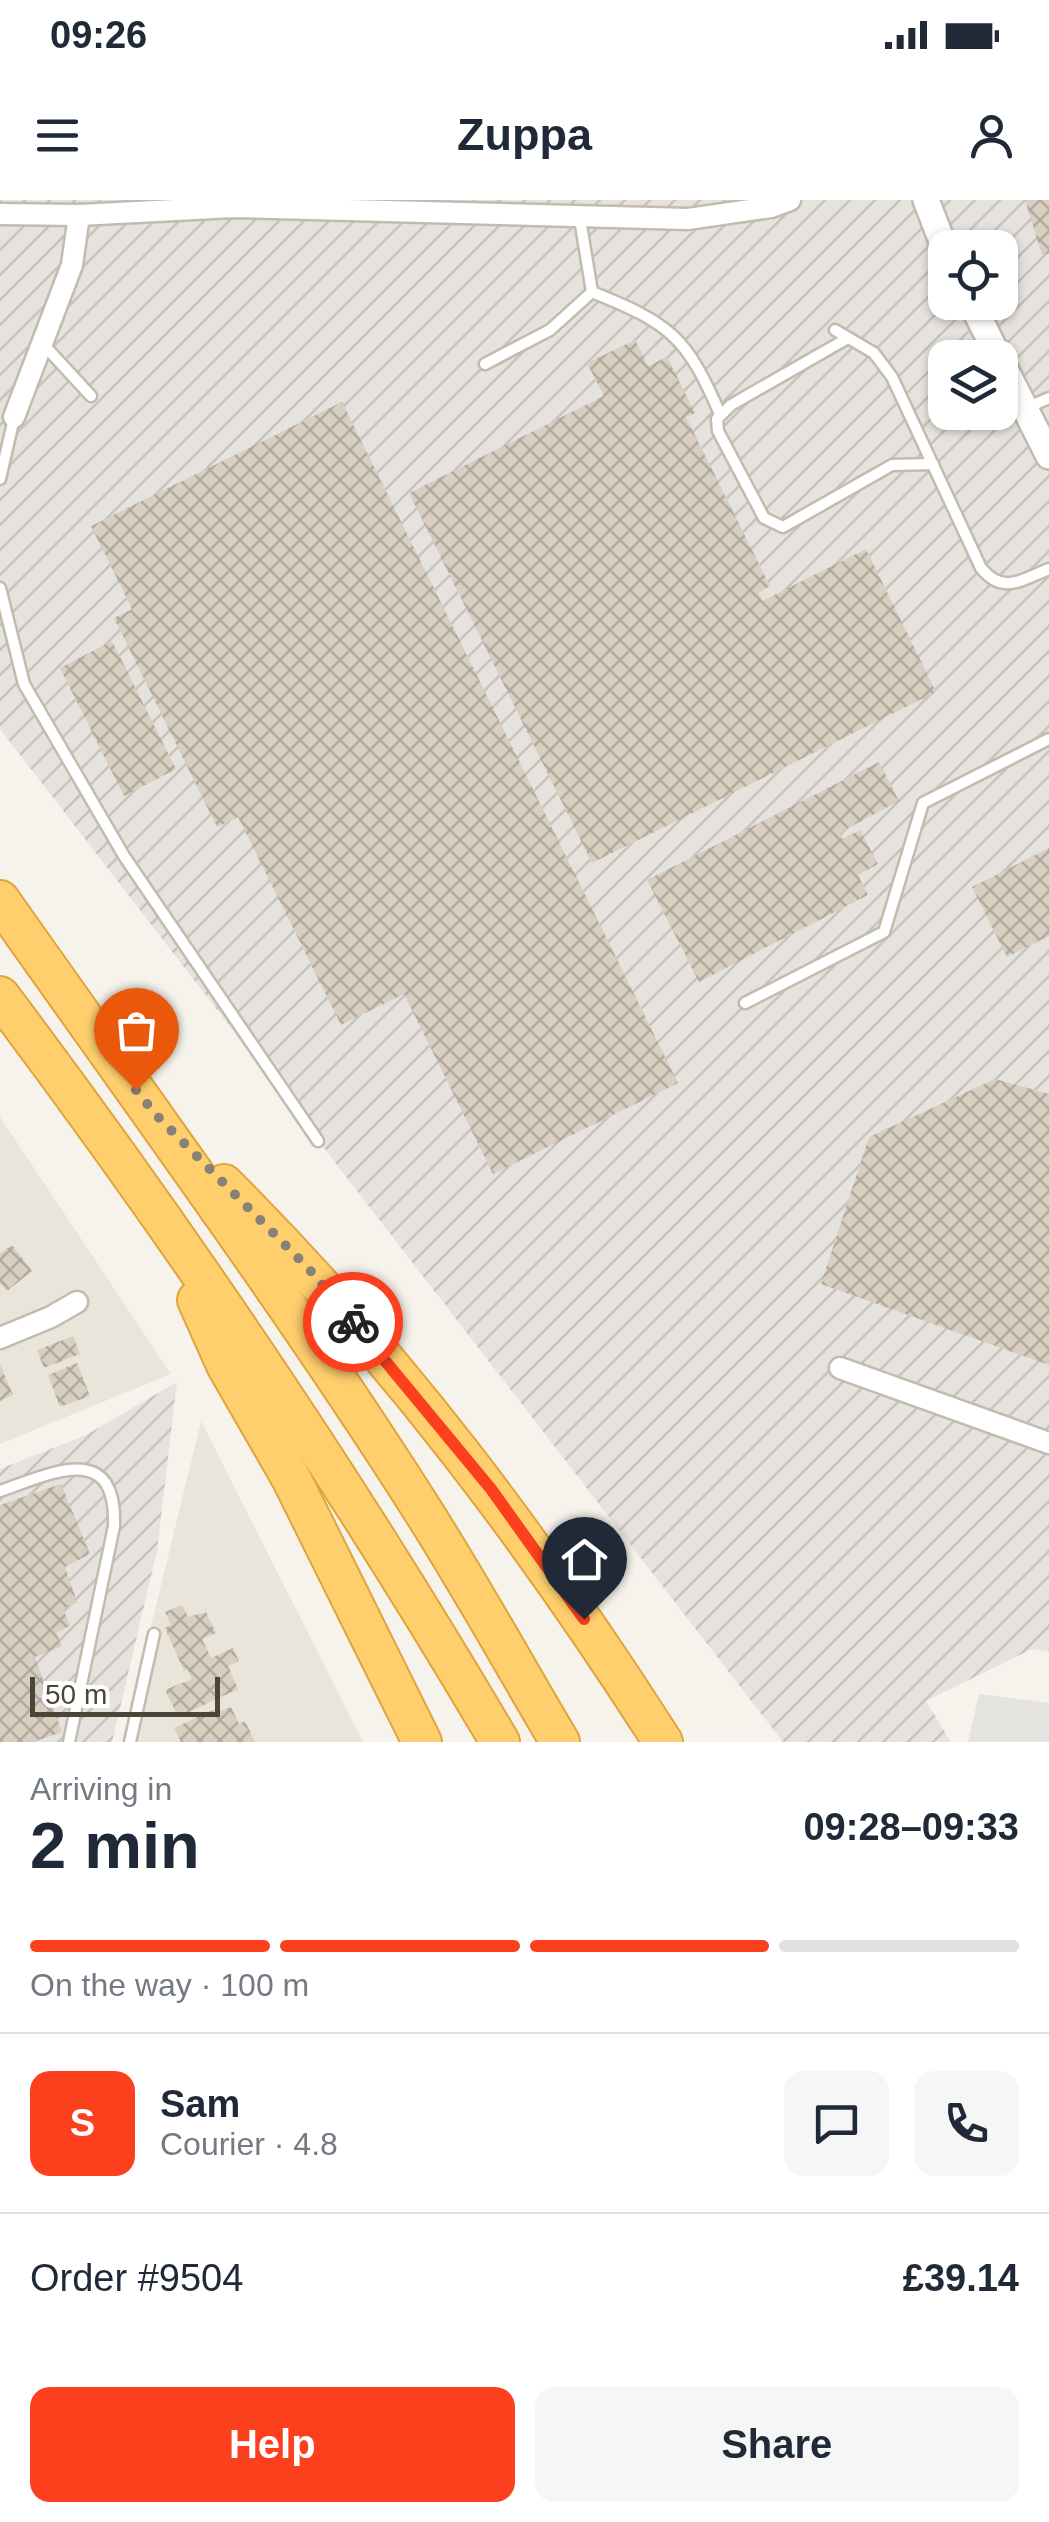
<!DOCTYPE html>
<html lang="en">
<head>
<meta charset="utf-8">
<style>
  body { margin:0; font-family:Helvetica,sans-serif; background:#f6f6f7; color:#1f2937; height:100vh; display:flex; flex-direction:column; font-size:38px; white-space:nowrap }
  * { box-sizing:border-box; margin:0 }
  p { font-size:32px; color:#747a83 }
  .icon { flex:none; width:55px; height:55px; fill:none; stroke:currentColor; stroke-width:2; stroke-linecap:round; stroke-linejoin:round }
  .map { position:relative; height:1542px; overflow:hidden }
  .side { display:flex; flex-direction:column; background:#fff; flex:1 }
  .side>* { flex:none }
  .tools { position:absolute; left:928px; top:30px; display:grid; gap:20px }
  .tools a { display:grid; place-items:center; width:90px; height:90px; border-radius:20px; background:#fff; box-shadow:0 2px 8px #0004; font-size:50px }
  .scale { position:absolute; left:30px; bottom:25px; width:190px; box-sizing:border-box; padding-left:10px; border:5px solid #4b4439; border-top:0; font-size:28px; line-height:35px; white-space:nowrap; color:#4b4439; -webkit-text-stroke:8px #fff; paint-order:stroke }
  .pin { position:absolute; display:grid; place-items:center; width:85px; height:85px; color:#fff; margin:-102px -42px; border-radius:50% 50% 50% 0; rotate:-45deg; box-shadow:0 0 10px #0007 }
  .pin .icon { rotate:45deg }
  .courier { position:absolute; display:grid; place-items:center; width:100px; height:100px; margin:-50px; border:8px solid #fc3f1d; border-radius:50%; background:#fff; color:#222; box-shadow:0 2px 12px #0007 }
  .overview em { font-style:normal; font-weight:700 }
  .overview div { display:flex; flex-direction:column-reverse }
  .overview { display:flex; align-items:center; justify-content:space-between; height:170px; padding:0 30px }
  h1 { font-size:65px; font-weight:700; line-height:75px }
  .bar { display:grid; grid-template-columns:repeat(4,1fr); gap:15px 10px; align-content:center; height:120px; padding:0 30px }
  .bar i { height:12px; border-radius:8px; background:#e0e1e3 }
  .bar .on { background:#fc3f1d }
  .bar p { grid-column:span 4 }
  .line { display:flex; align-items:center; gap:25px; padding:0 30px; border-top:2px solid #e0e1e3 }
  .line div { flex:1 }
  .round { display:grid; place-items:center; flex:none; width:105px; height:105px; border-radius:20px; background:#f6f6f7 }
  .primary-button { display:flex; gap:20px; margin-top:auto; padding:20px 30px }
  .primary-button a { flex:1; height:115px; border-radius:20px; background:#fc3f1d; color:#fff; font-size:40px; font-weight:700; line-height:115px; text-align:center }
  .primary-button a+a { background:#f6f6f7; color:#1f2937 }
  .status { display:flex; justify-content:space-between; align-items:center; height:70px; padding:0 50px; background:#fff; direction:ltr }
  .status svg { height:28px; fill:currentColor }
  header { display:flex; justify-content:space-between; align-items:center; height:130px; padding:0 30px; background:#fff; font-size:45px; font-weight:700 }
  .map>svg:first-child { display:block }
  .residential { fill:#eae5da }
  .industrial { fill:url(#industrial-furrows); fill-rule:evenodd }
  .parking { fill:#e5e3e0 }
  .building { fill:url(#building-cross-hatch) }
  .lines { fill:none; stroke-linecap:round; stroke-linejoin:round }
  .service-casing { stroke:#c2bbae; stroke-width:15 }
  .minor-casing { stroke:#c2bbae; stroke-width:25 }
  .tertiary-casing { stroke:#c2bbae; stroke-width:30 }
  .motorway-casing { stroke:#e0a43c; stroke-width:42 }
  .service { stroke:#fff; stroke-width:10 }
  .minor { stroke:#fff; stroke-width:20 }
  .tertiary { stroke:#fff; stroke-width:25 }
  .motorway { stroke:#ffcf6e; stroke-width:38 }
  .done { stroke:#878178; stroke-width:10; stroke-dasharray:0 18 }
  .route { stroke:#fc3f1d; stroke-width:12 }
</style>
</head>
<body>
<div class="status"><b>09:26</b><svg viewBox="0 0 49 12"><path d="M0 12V9h3v3zM5 12V6h3v6zM10 12V3h3v9zM15 12V0h3v12zM26 1h20v11H26zM47 4h2v5h-2z"/></svg></div>
<header><svg class="icon" aria-label="menu" viewBox="0 0 24 24"><path d="M4 6h16M4 12h16M4 18h16"/></svg>Zuppa<svg class="icon" aria-label="person" viewBox="0 0 24 24"><circle cx="12" cy="8" r="4"/><path d="M4 21q1-7 8-7t8 7"/></svg></header>
<div class="map">
<svg width="1049" height="1542" viewBox="0 0 1049 1542">
  <defs>
    <pattern id="industrial-furrows" width="10" height="10" patternUnits="userSpaceOnUse" patternTransform="scale(2.5)"><rect width="10" height="10" fill="#e6e2dd"/><path d="M-1 1l2-2M0 10L10 0M9 11l2-2" fill="none" stroke="#c7c3be"/></pattern>
    <pattern id="building-cross-hatch" width="8" height="8" patternUnits="userSpaceOnUse" patternTransform="scale(2.5)"><rect width="8" height="8" fill="#d8cfc1"/><path d="M0 0l8 8M0 8l8-8" fill="none" stroke="#b1aa9e"/></pattern>
  </defs>
  <rect width="100%" height="100%" fill="#f6f3ec"/>
  <g class="residential">
    <path d="M0,917L171,1174L0,1244Z"/>
    <path d="M201,1221L363,1542H123Z"/>
  </g>
  <g class="industrial">
    <path d="M0,0H1049V1451L1032,1449L926,1501L951,1542H783L0,529ZM945,48H1000V102H945ZM945,158H1000V212H945Z"/>
    <path d="M177,1182L157,1351L112,1542H0V1269L86,1235Z"/>
  </g>
  <path class="parking" d="M979,1494L1049,1503V1542H968Z"/>
  <g class="building">
    <path d="M1025,0H1049V53L1042,55Z"/>
    <path d="M635,140L648,166L667,157L695,213L686,217L770,386L758,393L762,401L866,349L936,492L592,663L409,293L604,196L587,163Z"/>
    <path d="M342,202L678,883L493,974L404,794L341,825L238,617L217,627L114,418L132,409L91,326Z"/>
    <path d="M112,441L176,569L124,596L60,468Z"/>
    <path d="M879,562L899,601L839,633L842,639L860,630L878,664L858,675L868,695L699,782L647,680Z"/>
    <path d="M1049,648V736L1007,757L972,687Z"/>
    <path d="M995,879L1049,894V1165L821,1084L869,937Z"/>
    <path d="M12,1045L32,1071L7,1091L0,1083V1054Z"/>
    <path d="M73,1136L80,1154L44,1168L37,1150Z"/>
    <path d="M77,1163L90,1196L60,1207L48,1175Z"/>
    <path d="M0,1164L13,1195L0,1201Z"/>
    <path d="M61,1284L90,1354L65,1367L77,1402L63,1409L70,1426L56,1433L62,1446L35,1457L62,1532L33,1542H0V1305Z"/>
    <path d="M182,1405L188,1417L206,1412L216,1433L202,1439L211,1458L233,1448L239,1461L228,1466L238,1489L178,1517L165,1490L192,1479L187,1469L184,1471L165,1428L171,1425L165,1412Z"/>
    <path d="M219,1507L221,1511L231,1507L239,1524L245,1521L255,1542H181L174,1528Z"/>
  </g>
  <g class="lines">
    <g class="service-casing">
      <g id="service">
        <path d="M580,19L592,92C671,124 686,136 720,214"/>
        <path d="M835,130L874,153L892,177L981,368C1003,395 1021,380 1049,369"/>
        <path d="M848,138L731,205L717,219L718,231L764,318L783,327L892,265L933,264"/>
        <path d="M43,144L91,196"/>
        <path d="M485,164L550,130L592,92"/>
        <path d="M1026,208L1049,198"/>
        <path d="M0,279L14,218"/>
        <path d="M0,388L24,484L124,656L318,941"/>
        <path d="M745,803L884,732L923,603L1049,539"/>
        <path d="M0,1291C50,1274 117,1239 114,1326L69,1542"/>
        <path d="M130,1542L154,1434"/>
      </g>
    </g>
    <g class="minor-casing">
      <g id="minor">
        <path d="M0,14L79,15L233,7L688,19L771,7L790,0"/>
        <path d="M14,217L72,65L79,15"/>
        <path d="M0,1138L51,1117L77,1102"/>
        <path d="M840,1168L1049,1243"/>
      </g>
    </g>
    <g class="tertiary-casing">
      <g id="tertiary">
        <path d="M926,0L945,49"/>
        <path d="M971,102L999,158"/>
        <path d="M1000,159L1049,256"/>
      </g>
    </g>
    <g class="motorway-casing">
      <g id="motorway">
        <path d="M0,700C140,899 285,1095 416,1300C467,1379 512,1461 560,1542"/>
        <path d="M0,796C180,1035 348,1284 500,1542"/>
        <path d="M224,984C395,1155 533,1339 663,1542"/>
        <path d="M197,1100L226,1165L291,1278L422,1542"/>
      </g>
    </g>
    <use href="#service" class="service"/>
    <use href="#minor" class="minor"/>
    <use href="#tertiary" class="tertiary"/>
    <use href="#motorway" class="motorway"/>
  </g>
  <g class="lines">
    <path class="done" d="M136,890L156,915L309,1069L353,1122"/>
    <path class="route" d="M353,1122L491,1289L584,1419"/>
  </g>
</svg>
<div class="tools">
<a><svg class="icon" aria-label="locate" viewBox="0 0 24 24"><circle cx="12" cy="12" r="6"/><path d="M12 2v4M12 18v4M2 12h4M18 12h4"/></svg></a>
<a><svg class="icon" aria-label="layers" viewBox="0 0 24 24"><path d="M12 4l9 5-9 5-9-5zM3 14l9 5 9-5"/></svg></a>
</div>
<div class="scale">50 m</div>
<div class="pin" style="left:136px;top:890px;background:#ea580c"><svg class="icon" aria-label="bag" viewBox="0 0 24 24"><path d="M5 8h14l-1 12H6zM9 8a3 3 0 0 1 6 0"/></svg></div>
<div class="pin" style="left:584px;top:1419px;background:#1f2937"><svg class="icon" aria-label="home" viewBox="0 0 24 24"><path d="M3 11l9-7 9 7M6 9v11h12V9"/></svg></div>
<div class="courier" style="left:353px;top:1122px"><svg class="icon" aria-label="bike" viewBox="0 0 24 24"><circle cx="6" cy="16" r="4"/><circle cx="18" cy="16" r="4"/><path d="M6 16l4-8h5l3 8M10 8l3 8H6M13 5h3"/></svg></div>
</div>
<section class="side">
<div class="overview"><div><h1>2 min</h1><p>Arriving in</p></div><em>09:28–09:33</em></div>
<div class="bar"><i class="on"></i><i class="on"></i><i class="on"></i><i></i><p>On the way · 100 m</p></div>
<div class="line" style="height:180px"><b class="round" style="background:#fc3f1d;color:#fff">S</b><div><b>Sam</b><p>Courier · 4.8</p></div><a class="round"><svg class="icon" aria-label="chat" viewBox="0 0 24 24"><path d="M4 5h16v11H9l-5 4z"/></svg></a><a class="round"><svg class="icon" aria-label="phone" viewBox="0 0 24 24"><path d="M5 4h4l2 5-3 2q2 4 5 5l2-3 5 2v4C11 20 4 13 5 4z"/></svg></a></div>
<div class="line" style="height:130px"><div>Order #9504</div><b>£39.14</b></div>
<div class="primary-button"><a>Help</a><a>Share</a></div>
</section>
</body>
</html>
